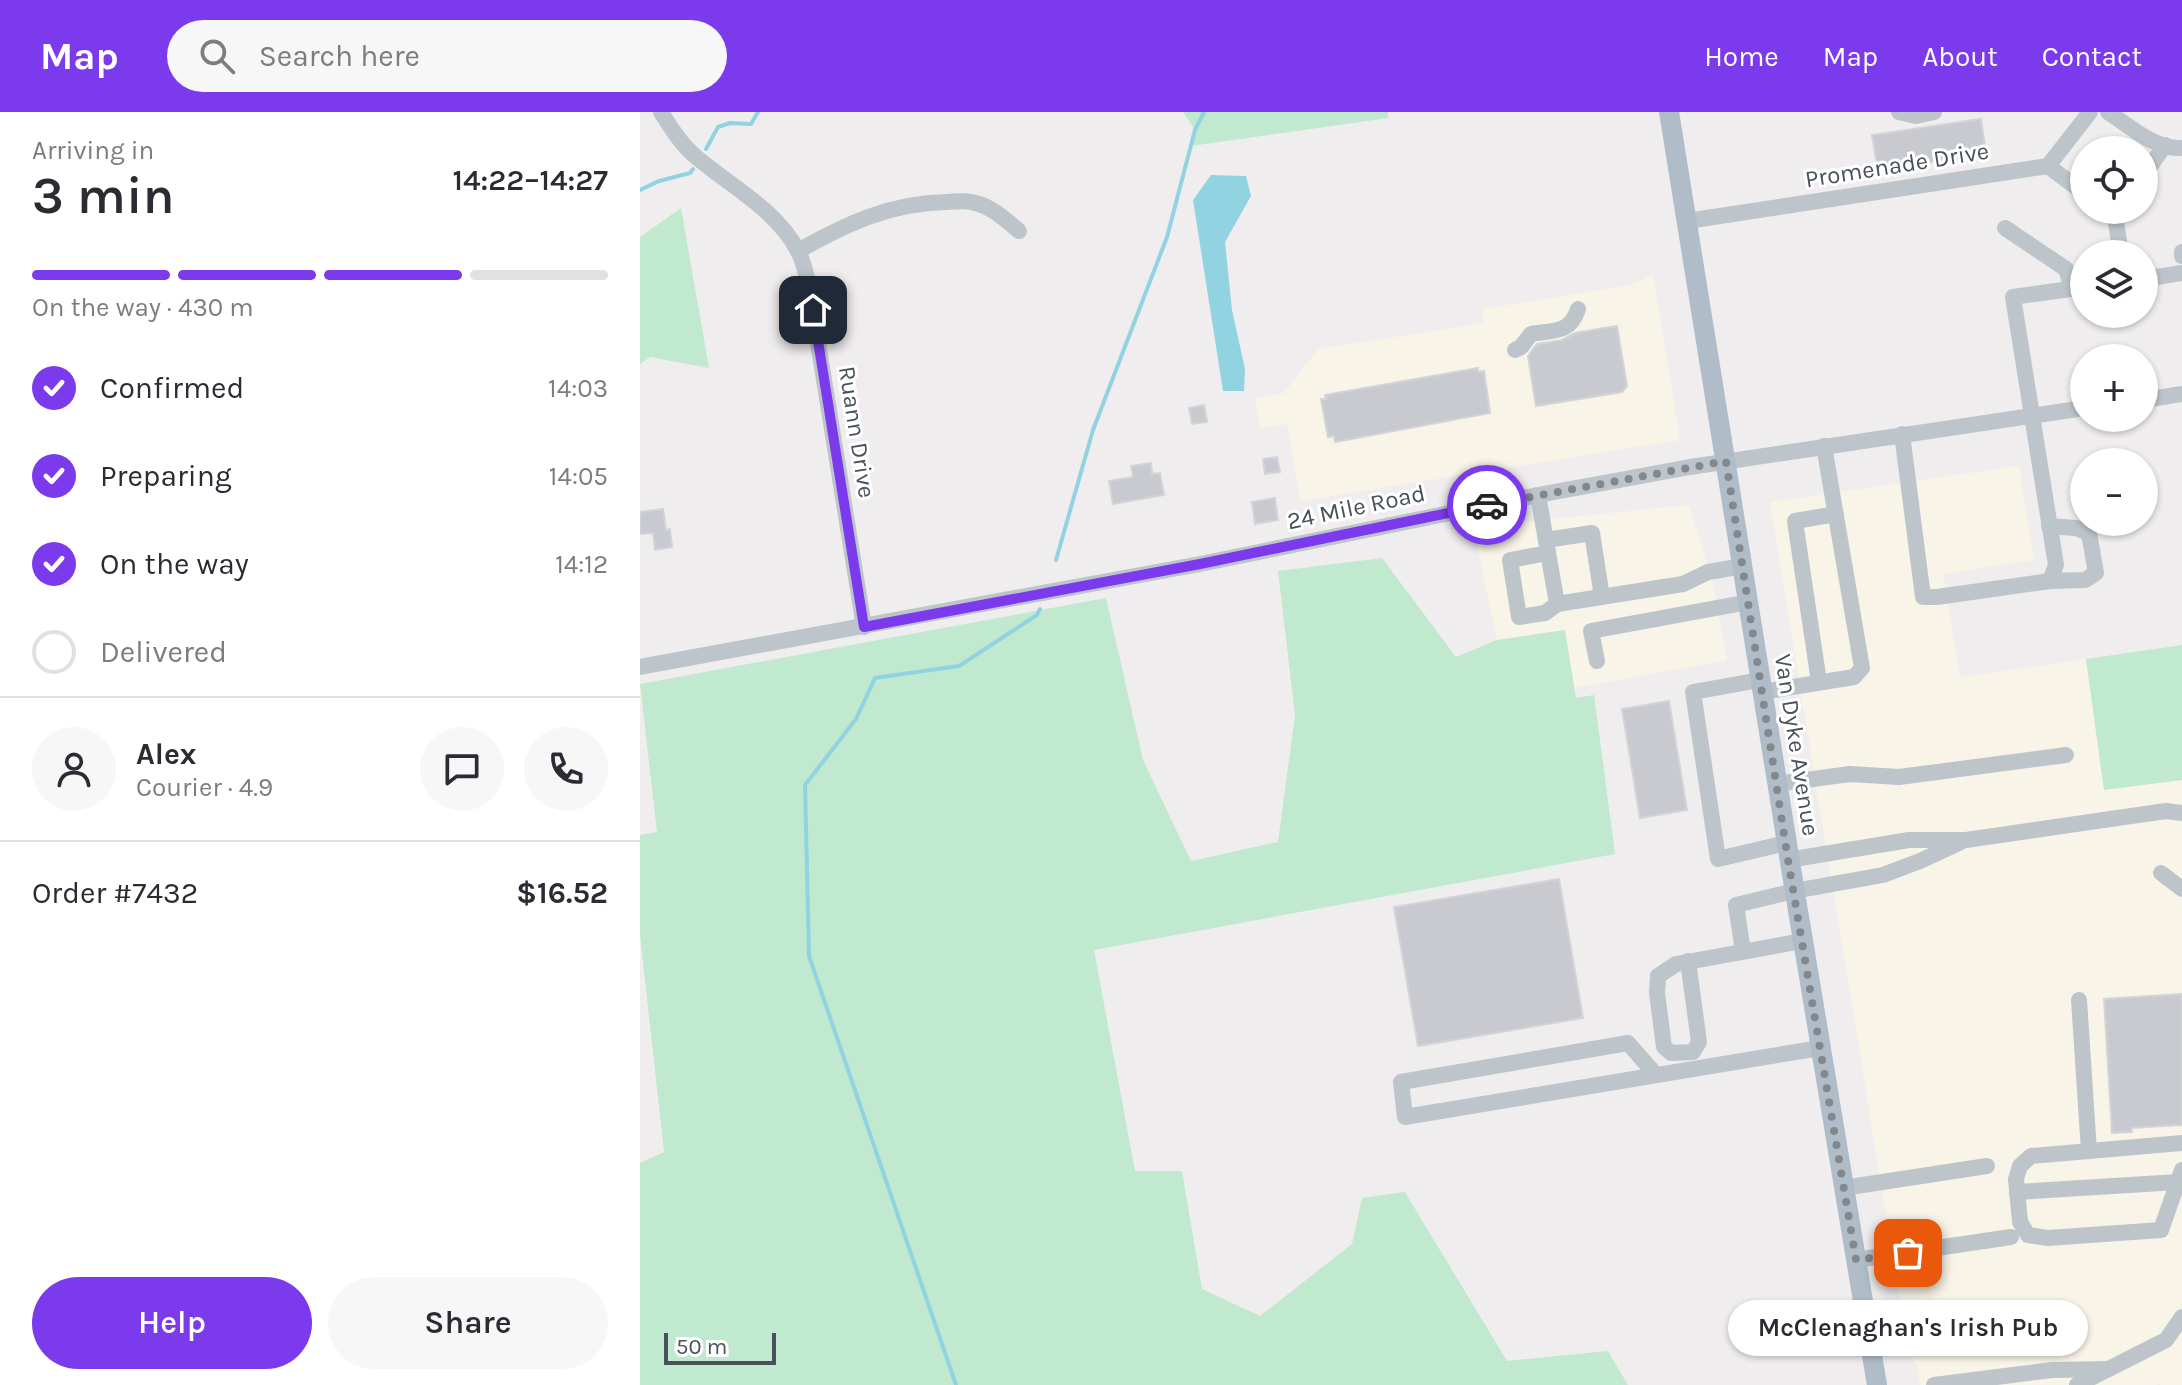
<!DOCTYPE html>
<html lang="en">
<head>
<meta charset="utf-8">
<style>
  body { margin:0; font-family:Karla,sans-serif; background:#f7f7f7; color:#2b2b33; height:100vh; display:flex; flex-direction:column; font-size:30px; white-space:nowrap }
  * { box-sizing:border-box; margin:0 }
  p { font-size:26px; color:#7c7c81 }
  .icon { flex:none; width:44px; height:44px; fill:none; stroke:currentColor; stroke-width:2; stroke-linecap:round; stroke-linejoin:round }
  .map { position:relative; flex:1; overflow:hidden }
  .panel { display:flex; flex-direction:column; background:#fff; width:640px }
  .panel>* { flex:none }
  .fabs { position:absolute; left:1430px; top:24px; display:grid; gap:16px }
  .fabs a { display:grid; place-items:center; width:88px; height:88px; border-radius:50%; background:#fff; box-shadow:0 2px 6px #0004; font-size:40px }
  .scale { position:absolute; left:24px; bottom:20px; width:112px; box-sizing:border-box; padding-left:8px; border:4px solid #485159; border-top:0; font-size:22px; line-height:28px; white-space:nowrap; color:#485159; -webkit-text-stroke:6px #fff; paint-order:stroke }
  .pin { position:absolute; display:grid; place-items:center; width:68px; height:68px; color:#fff; margin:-34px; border-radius:16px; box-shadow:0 4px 12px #0006 }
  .courier { position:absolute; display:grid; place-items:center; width:80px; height:80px; margin:-40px; border:6px solid #7c3aed; border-radius:50%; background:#fff; color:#222; box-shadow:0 2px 10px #0007 }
  .bubble { position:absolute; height:56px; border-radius:28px; background:#fff; box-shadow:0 2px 6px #0004; font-size:26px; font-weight:600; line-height:56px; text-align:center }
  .head em { font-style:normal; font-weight:600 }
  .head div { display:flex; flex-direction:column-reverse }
  .head { display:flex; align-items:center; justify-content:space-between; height:136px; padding:0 32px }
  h1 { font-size:52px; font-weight:600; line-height:60px }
  .bar { display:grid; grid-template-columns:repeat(4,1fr); gap:12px 8px; align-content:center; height:96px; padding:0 32px }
  .bar i { height:10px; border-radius:6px; background:#e1e1e2 }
  .bar .on { background:#7c3aed }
  .bar p { grid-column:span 4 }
  .line { display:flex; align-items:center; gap:20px; padding:0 32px; border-top:2px solid #e1e1e2 }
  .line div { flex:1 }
  .round { display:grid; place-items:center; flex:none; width:84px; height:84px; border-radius:42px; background:#f7f7f7 }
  ol { padding:0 32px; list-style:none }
  li { display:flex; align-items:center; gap:24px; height:88px }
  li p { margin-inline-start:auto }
  li .icon { padding:8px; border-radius:50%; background:#7c3aed; color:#fff; stroke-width:4 }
  li:last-child { color:#7c7c81 }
  li i { width:44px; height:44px; border:4px solid #e1e1e2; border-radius:50% }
  .button { display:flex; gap:16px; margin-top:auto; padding:16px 32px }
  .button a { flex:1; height:92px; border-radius:48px; background:#7c3aed; color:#fff; font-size:32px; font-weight:600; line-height:92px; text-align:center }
  .button a+a { background:#f7f7f7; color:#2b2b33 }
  header { display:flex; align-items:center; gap:48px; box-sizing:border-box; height:112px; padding:0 40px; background:#7c3aed; color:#fff }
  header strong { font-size:38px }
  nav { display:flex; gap:44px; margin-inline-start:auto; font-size:28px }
  .search { width:560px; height:72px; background:#f7f7f7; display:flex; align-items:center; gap:20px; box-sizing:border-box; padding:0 28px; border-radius:44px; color:#7c7c81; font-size:30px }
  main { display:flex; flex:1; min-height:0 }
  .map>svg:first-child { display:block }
  .commercial { fill:#f9f4e8 }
  .green { fill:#c0e9cf }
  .water { fill:#92d3e2 }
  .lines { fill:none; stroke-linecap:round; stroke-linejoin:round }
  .stream { stroke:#92d3e2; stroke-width:4 }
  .building { fill:#c9cad0; stroke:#d2d4d8; stroke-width:2 }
  .minor { stroke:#bdc5cb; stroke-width:16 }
  .major { stroke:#b0bdc9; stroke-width:20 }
  .done { stroke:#83888d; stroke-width:8; stroke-dasharray:0 14.4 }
  .route { stroke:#7c3aed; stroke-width:10 }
  .labels { text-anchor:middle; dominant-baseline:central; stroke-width:6; stroke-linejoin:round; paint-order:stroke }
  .street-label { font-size:24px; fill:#485159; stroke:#fff }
</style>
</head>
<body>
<header>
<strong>Map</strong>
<div class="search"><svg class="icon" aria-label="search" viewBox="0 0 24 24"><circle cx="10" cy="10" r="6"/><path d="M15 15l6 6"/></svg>Search here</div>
<nav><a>Home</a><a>Map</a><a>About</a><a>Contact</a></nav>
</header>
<main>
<section class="panel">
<div class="head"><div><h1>3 min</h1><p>Arriving in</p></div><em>14:22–14:27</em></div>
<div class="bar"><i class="on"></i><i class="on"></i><i class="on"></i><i></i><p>On the way · 430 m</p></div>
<ol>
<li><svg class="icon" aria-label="check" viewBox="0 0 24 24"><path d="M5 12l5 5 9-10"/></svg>Confirmed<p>14:03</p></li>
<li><svg class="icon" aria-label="check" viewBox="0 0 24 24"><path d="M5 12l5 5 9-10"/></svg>Preparing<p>14:05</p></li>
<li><svg class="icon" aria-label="check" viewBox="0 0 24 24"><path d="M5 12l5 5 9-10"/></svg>On the way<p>14:12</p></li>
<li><i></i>Delivered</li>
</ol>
<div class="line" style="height:144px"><a class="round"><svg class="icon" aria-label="person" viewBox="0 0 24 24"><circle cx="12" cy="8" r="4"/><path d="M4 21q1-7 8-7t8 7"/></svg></a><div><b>Alex</b><p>Courier · 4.9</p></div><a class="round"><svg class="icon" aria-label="chat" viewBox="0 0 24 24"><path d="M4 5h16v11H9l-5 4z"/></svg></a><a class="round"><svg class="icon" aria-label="phone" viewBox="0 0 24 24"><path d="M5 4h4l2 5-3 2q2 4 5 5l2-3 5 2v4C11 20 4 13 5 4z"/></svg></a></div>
<div class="line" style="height:104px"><div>Order #7432</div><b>$16.52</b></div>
<div class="button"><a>Help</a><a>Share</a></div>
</section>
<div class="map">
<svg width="1542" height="1273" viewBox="0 0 1542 1273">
  <rect width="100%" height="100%" fill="#f0edee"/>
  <g class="commercial">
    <path d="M1013,163L1040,328L660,389L647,312L620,316L615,286L644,281L678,237L844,211L842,197L987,174Z"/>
    <path d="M1379,354L1394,448L1303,462L1320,565L1446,547L1464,677L1542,668V1273H1520V1271L1516,1273H1280L1277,1253L1269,1244L1130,390Z"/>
    <path d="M1049,393L1072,467L1087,548L934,576L924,518L857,528L833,415Z"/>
  </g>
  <g class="green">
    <path d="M543,0H748V6L551,34L555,18Z"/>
    <path d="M41,96L69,256L10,245L0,252V125Z"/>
    <path d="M742,446L816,545L857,528L925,518L936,586L954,583L975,742L454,838L495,1059H542L562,1177L620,1204L712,1132L722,1086L765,1080L867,1249L968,1239L988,1273H0V1051L24,1040L0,823V723L17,720L0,572L466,486L503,648L551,749L638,730L655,603L638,459Z"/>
    <path d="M1542,533V668L1464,678L1446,547Z"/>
  </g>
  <path class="water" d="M571,63L606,64L611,84L585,130L592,198L605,257L604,279H583L553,88Z"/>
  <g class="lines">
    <g class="stream">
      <path d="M66,37L78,15L90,11L111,12L118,0"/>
      <path d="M0,78L19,69L50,61L53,57"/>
      <path d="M416,448L453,318L527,125L555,18L564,0"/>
      <path d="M316,1273L169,844L165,673L216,607L235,566L319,554L397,503L400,497"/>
    </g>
  </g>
  <g class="building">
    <path d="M1341,7L1346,42L1238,58L1232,23Z"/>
    <path d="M977,214L987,274L982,280L896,294L888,244L897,232L922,228L935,221Z"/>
    <path d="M838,256V260L844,259L850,301L695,330L694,324L688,325L681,287H686L685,283Z"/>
    <path d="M564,293L567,310L552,312L549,296Z"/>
    <path d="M637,345L640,360L625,362L623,347Z"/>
    <path d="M511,351L512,362L520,361L524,383L473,392L469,369L493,365L491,354Z"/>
    <path d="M635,386L638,408L615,412L612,390Z"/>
    <path d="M23,397L26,418L30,417L32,435L15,438L13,421L0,422V403L1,400Z"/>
    <path d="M1029,589L1047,698L1000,706L982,597Z"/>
    <path d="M919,767L943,906L778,934L754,795Z"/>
    <path d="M1542,882V1013L1491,1016L1492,1020L1472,1021L1464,887Z"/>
  </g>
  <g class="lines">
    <g class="minor">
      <path d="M21,0C31,16 41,32 55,44C90,74 136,97 158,139C163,148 165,159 168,169L224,515"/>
      <path d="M1259,0L1276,4L1294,0"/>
      <path d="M1468,0C1489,14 1516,38 1542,36"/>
      <path d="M1408,54L1444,81"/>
      <path d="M1504,63L1525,33"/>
      <path d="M1475,104L1481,142"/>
      <path d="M1047,109L1408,54L1450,0"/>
      <path d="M1365,116L1426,157L1432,177"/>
      <path d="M158,139C206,112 250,91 306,90C314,90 323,88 331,90C350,93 365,107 379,119"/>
      <path d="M1542,140V144"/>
      <path d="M1504,167L1542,161"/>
      <path d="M875,238L881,235L891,222C913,218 930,222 938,197"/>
      <path d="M1504,288L1542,282"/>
      <path d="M1262,322L1283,485H1297L1410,469L1416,453L1373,185L1444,175"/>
      <path d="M898,383L917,492L1043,472L1068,460L1103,454"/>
      <path d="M1409,414L1436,416L1449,421L1456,461L1445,468L1410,469"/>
      <path d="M906,428L952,421L962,485"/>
      <path d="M908,441L870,448L879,505L905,501L917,492"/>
      <path d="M957,549L951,519L1109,490"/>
      <path d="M0,555L560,452L898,383L1050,355L1444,296"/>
      <path d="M1120,568L1053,580L1078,747L1146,731"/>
      <path d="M1179,570L1155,409L1196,402"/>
      <path d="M1122,580L1214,565L1222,556L1184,334"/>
      <path d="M1136,672L1210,662L1259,665L1426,643"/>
      <path d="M1148,748L1269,728H1326L1526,699L1542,701"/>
      <path d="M1521,761L1542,777"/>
      <path d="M1103,839L1096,793L1154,779L1243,763L1280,749L1321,730"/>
      <path d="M1048,849L1059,930L1053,940L1031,941L1024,935L1017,881L1018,864L1036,852L1162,829"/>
      <path d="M1439,888L1449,1039"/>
      <path d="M1016,963L988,931L761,970L765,1005L1180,936"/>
      <path d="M1542,1031L1391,1044L1380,1054L1376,1067L1380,1110L1388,1123L1408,1126L1521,1118L1542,1058"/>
      <path d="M1203,1076L1347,1054"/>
      <path d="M1377,1080L1538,1070"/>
      <path d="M1216,1148L1371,1125"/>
      <path d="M1294,1273L1412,1258L1469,1257"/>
      <path d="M1437,1273L1526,1228L1542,1205"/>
    </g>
    <path class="major" d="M1029,0C1097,425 1165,849 1237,1273"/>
  </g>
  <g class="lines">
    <path class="done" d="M847,393L1086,349L1148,748L1216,1148L1268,1141"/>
    <path class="route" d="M173,198L224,515L560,452L847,393"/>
  </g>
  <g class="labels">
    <g class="street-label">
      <text transform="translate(1257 53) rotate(-9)">Promenade Drive</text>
      <text transform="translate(217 320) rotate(81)">Ruann Drive</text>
      <text transform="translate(716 395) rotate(-12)">24 Mile Road</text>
      <text transform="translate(1157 633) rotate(81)">Van Dyke Avenue</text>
    </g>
  </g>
</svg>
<div class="fabs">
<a><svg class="icon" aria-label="locate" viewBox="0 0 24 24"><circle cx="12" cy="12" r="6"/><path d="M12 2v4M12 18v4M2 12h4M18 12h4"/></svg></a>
<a><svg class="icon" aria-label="layers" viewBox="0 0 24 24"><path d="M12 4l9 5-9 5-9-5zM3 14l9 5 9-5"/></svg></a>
<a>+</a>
<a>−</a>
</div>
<div class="scale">50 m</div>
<div class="pin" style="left:1268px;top:1141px;background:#ea580c"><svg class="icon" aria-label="bag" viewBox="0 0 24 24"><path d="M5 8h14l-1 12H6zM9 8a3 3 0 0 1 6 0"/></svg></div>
<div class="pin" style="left:173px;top:198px;background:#1f2937"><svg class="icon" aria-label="home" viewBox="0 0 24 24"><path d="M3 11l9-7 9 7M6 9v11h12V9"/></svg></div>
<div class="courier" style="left:847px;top:393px"><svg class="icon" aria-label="car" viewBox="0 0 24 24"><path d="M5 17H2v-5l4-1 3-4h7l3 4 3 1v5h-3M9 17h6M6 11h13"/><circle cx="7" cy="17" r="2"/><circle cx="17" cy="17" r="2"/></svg></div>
<div class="bubble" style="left:1088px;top:1188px;width:360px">McClenaghan's Irish Pub</div>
</div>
</main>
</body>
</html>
